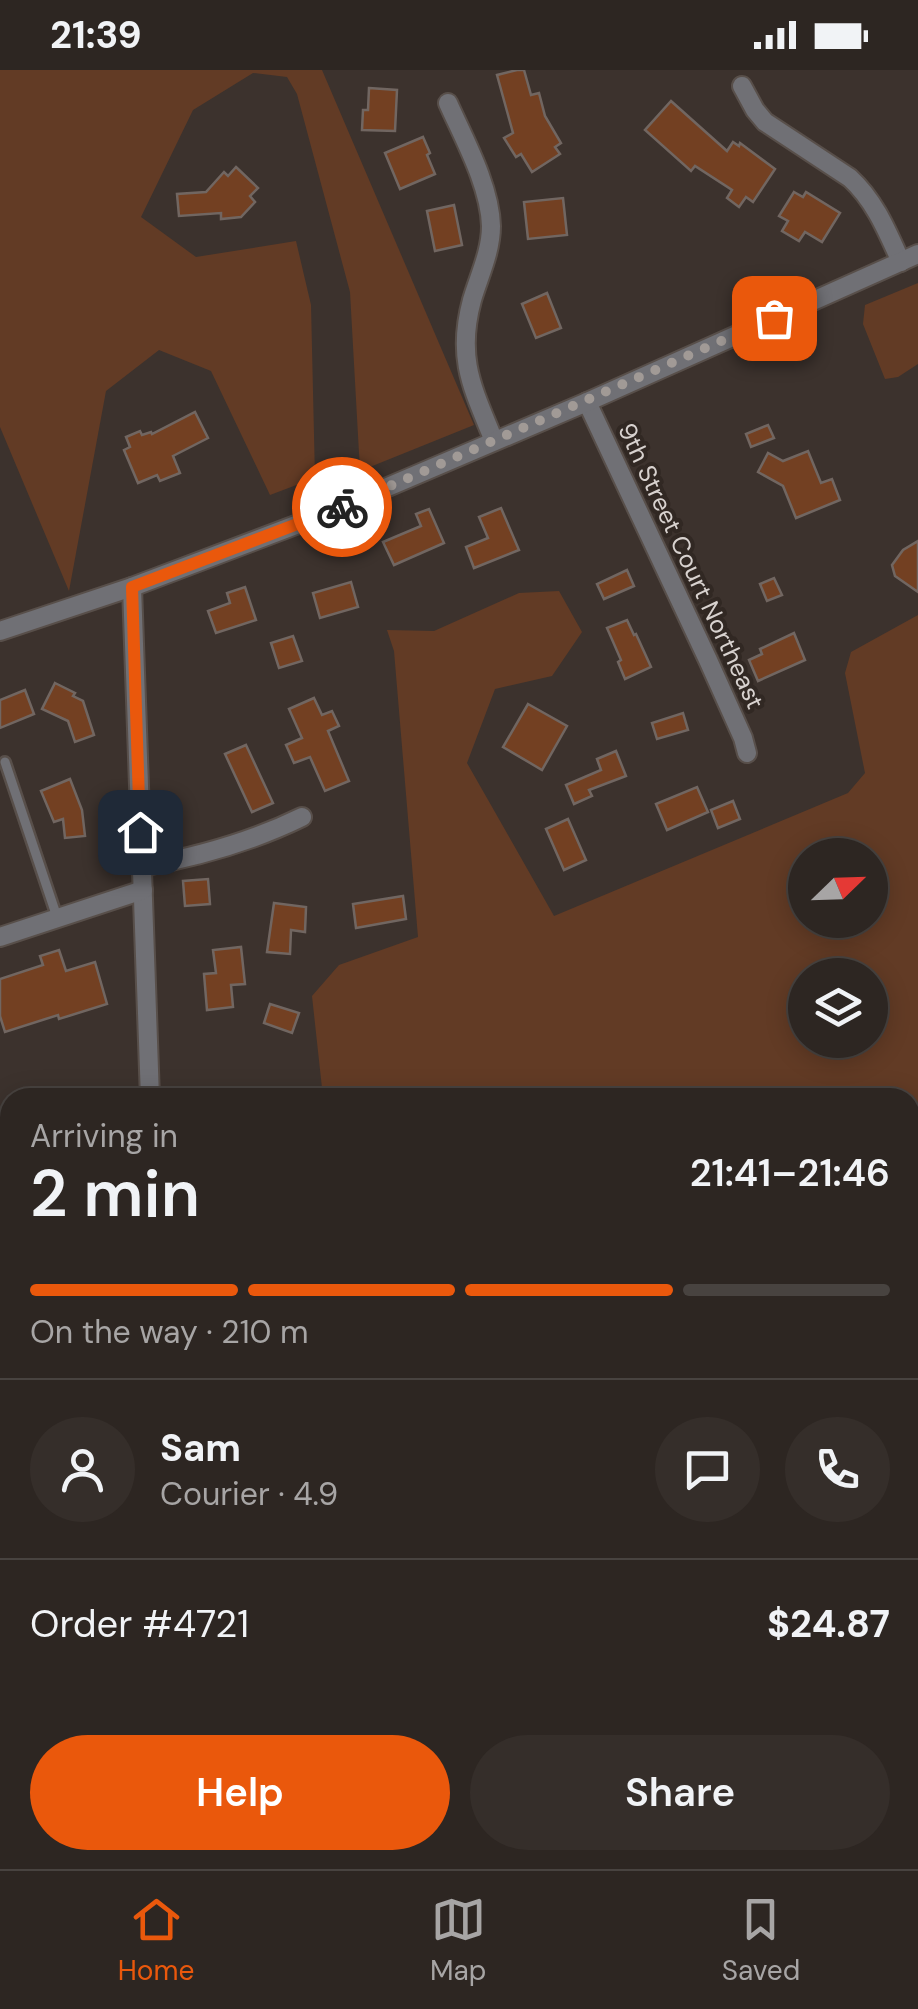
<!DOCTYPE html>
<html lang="en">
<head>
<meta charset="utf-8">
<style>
  body { margin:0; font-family:"DM Sans",sans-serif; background:#352e2a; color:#f1f3f6; height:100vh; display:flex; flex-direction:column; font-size:38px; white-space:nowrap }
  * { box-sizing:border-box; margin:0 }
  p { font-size:32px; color:#a7a5a5 }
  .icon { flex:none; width:55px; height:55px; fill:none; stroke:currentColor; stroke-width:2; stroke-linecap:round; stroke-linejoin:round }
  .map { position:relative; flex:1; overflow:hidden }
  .panel { position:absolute; left:0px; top:1018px; width:920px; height:782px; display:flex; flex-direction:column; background:#2d2622; border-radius:30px 30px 0 0; box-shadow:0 5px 25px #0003,0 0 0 2px #484340 }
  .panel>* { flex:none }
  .needle { width:65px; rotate:67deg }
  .fabs { position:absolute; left:788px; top:768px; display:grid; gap:20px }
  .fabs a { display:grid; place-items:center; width:100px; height:100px; border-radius:50%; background:#2d2622; box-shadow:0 5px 25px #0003,0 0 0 2px #484340; font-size:50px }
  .pin { position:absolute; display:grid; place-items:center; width:85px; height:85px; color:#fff; margin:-42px; border-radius:20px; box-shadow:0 5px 15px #0006 }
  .courier { position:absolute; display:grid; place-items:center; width:100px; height:100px; margin:-50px; border:8px solid #ea580c; border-radius:50%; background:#fff; color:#222; box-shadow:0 2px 12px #0007 }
  .head em { font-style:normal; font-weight:600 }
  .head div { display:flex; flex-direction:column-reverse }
  .head { display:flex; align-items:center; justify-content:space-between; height:170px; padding:0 30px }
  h1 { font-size:65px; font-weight:600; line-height:75px }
  .bar { display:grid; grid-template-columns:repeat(4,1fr); gap:15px 10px; align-content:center; height:120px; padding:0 30px }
  .bar i { height:12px; border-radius:8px; background:#484340 }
  .bar .on { background:#ea580c }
  .bar p { grid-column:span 4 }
  .line { display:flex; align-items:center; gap:25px; padding:0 30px; border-top:2px solid #484340 }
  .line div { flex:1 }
  .round { display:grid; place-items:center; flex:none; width:105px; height:105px; border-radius:52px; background:#352e2a }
  .cta { display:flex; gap:20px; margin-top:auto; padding:20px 30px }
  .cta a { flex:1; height:115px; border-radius:60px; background:#ea580c; color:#fff; font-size:40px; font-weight:600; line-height:115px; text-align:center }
  .cta a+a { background:#352e2a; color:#f1f3f6 }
  .status { display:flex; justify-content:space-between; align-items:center; height:70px; padding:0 50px; background:#2d2622; direction:ltr }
  .status svg { height:28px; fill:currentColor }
  .tabs { display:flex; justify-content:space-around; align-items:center; height:140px; border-top:2px solid #484340; background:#2d2622; font-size:28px; color:#a7a5a5 }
  .tabs a { display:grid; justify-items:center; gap:5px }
  .tabs .on { color:#ea580c }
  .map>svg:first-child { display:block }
  .built { fill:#493a31 }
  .green { fill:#623b25; fill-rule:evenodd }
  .building { fill:#734022; stroke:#716661; stroke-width:2.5 }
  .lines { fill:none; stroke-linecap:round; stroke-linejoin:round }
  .lane-casing { stroke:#584f4a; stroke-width:14 }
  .street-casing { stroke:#584f4a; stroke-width:22 }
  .lane { stroke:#707075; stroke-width:9 }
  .street { stroke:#707075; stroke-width:18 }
  .done { stroke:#a19a96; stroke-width:10; stroke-dasharray:0 18 }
  .route { stroke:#ea580c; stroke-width:12 }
  .labels { text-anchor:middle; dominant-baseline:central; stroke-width:8; stroke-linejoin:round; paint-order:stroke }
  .street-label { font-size:25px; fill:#d8d2cf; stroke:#312823 }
</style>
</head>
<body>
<div class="status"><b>21:39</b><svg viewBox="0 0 49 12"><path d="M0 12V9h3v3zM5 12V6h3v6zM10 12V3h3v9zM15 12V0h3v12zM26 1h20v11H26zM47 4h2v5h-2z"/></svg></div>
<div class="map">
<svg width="918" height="1799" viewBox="0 0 918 1799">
  <rect width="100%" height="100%" fill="#3c322d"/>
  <g class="built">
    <path d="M910,1488H918V1650L910,1673Z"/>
    <path d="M251,1790H387L391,1799H255Z"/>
    <path d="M526,1790H835L832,1799H529Z"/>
  </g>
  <g class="green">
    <path d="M0,0H322L474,355L360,401L350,222L297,24L287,7L253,3L193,40L141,147L196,187L296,171L311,235L315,408L270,425L211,301L159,280L106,321L69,521L0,357Z"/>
    <path d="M918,213V294L898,307L885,309L863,254L865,235Z"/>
    <path d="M559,521L582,562L552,606L495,619L467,693L554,846L848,723L865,703L845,603L851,582L918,545V1488H910V1028L323,1027L312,926L339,895L418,867L394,581L387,560L434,561L519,523ZM870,785V850H805V785ZM870,905V970H805V905Z"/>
    <path d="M10,1453V1790H96L100,1799H0V1457Z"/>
    <path d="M918,1650V1799H832L835,1790H910V1673Z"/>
  </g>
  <g class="building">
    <path d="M517,0H524L531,25L539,23L545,46L561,73L555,77L560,84L532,102L521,84L516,87L504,68L513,63L497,5Z"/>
    <path d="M369,18L397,20L395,61L362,60L363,40H368Z"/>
    <path d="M671,31L727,81L733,72L739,76L740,73L775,99L753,132L746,127L739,137L727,128L732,120L695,96L691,101L645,60Z"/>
    <path d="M423,67L430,83L427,85L435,104L400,119L385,83Z"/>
    <path d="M236,97L258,118L250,126L255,132L241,147L221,149V143L179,146L177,124L206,122L224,102L228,106Z"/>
    <path d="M794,122L803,127L806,122L840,143L822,172L805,162L799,171L782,161L788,151L779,146Z"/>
    <path d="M563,128L567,165L528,169L524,132Z"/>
    <path d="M454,135L462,175L435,181L427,141Z"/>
    <path d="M547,223L561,258L536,268L522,234Z"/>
    <path d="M195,342L208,368L173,386L180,403L160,411L157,405L138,413L124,380L130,377L126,367L140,361L142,365L151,362L152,364Z"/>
    <path d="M768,355L774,368L751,377L746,364Z"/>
    <path d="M808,381L821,413L832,409L840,430L796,448L783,416L758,402L768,383L783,391Z"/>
    <path d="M501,438L519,480L474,498L466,477L488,468L479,447Z"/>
    <path d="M429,439L444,473L394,495L383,472L421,456L416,444Z"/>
    <path d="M918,471V522L895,506L892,495L903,480Z"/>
    <path d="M627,500L634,516L604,529L597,514Z"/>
    <path d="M774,508L782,525L767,531L760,514Z"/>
    <path d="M351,512L358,537L320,548L313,523Z"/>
    <path d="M245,517L256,550L216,563L208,541L230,533L227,523Z"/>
    <path d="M627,550L634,565L636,564L651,597L625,609L618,592L621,590L607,558Z"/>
    <path d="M794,563L805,590L758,611L749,590L762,584L760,579Z"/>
    <path d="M293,566L302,591L279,598L271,573Z"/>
    <path d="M55,613L75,623L73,626L83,631L94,665L75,672L68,651L42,639Z"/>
    <path d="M25,620L34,644L0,658V630Z"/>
    <path d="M314,628L322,645L332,641L339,656L328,661L349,711L325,721L310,687L294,693L286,675L302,668L289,639Z"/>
    <path d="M528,634L567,656L542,700L503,677Z"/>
    <path d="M683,643L688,660L657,669L652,653Z"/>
    <path d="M246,675L273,733L252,742L225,684Z"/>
    <path d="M616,681L626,706L589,720L592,726L574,734L566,715L601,700L597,689Z"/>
    <path d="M70,709L82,740L85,766L65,768L63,749L54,752L41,721Z"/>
    <path d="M697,717L708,742L667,760L656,734Z"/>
    <path d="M733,731L740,749L718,758L711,740Z"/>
    <path d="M568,749L586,790L564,800L546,759Z"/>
    <path d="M208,809L210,834L185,836L183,811Z"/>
    <path d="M403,826L406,849L356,858L353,834Z"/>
    <path d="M274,833L306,837L305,862L291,860L290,884L267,882Z"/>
    <path d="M241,877L245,914L231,915L233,937L207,940L204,904L216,903L213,880Z"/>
    <path d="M59,880L66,901L95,892L107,934L59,949L58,945L5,962L0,946V909L43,895L40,886Z"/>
    <path d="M270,934L299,943L292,963L264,953Z"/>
  </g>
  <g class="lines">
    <g class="lane-casing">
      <g id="lane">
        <path d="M5,692L57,847"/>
        <path d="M910,1515L918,1516"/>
        <path d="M910,1603L918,1584"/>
        <path d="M351,1790L356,1799"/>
        <path d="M539,1790L543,1799"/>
        <path d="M551,1799L554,1790"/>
        <path d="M742,1799L764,1790"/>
        <path d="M804,1799L807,1790"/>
      </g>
    </g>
    <g class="street-casing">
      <g id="street">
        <path d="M742,16L755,40L765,52L850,108C875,131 887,161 901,192"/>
        <path d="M448,33C464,69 490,116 491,156C491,182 479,206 472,230C456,289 473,319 494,371"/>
        <path d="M587,332L708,590L743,668L747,683"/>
        <path d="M132,517L150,1028"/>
        <path d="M0,561L132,517L322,445L587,332L918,184"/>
        <path d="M141,797C197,787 251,772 302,747"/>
        <path d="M0,867L143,820"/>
        <path d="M0,1323L10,1317"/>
        <path d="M179,1790L183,1799"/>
        <path d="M423,1790L426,1799"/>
        <path d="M514,1790L518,1799"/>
      </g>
    </g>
    <use href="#lane" class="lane"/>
    <use href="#street" class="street"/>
  </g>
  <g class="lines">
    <path class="done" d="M342,437L774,248"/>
    <path class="route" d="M140,762L132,517L342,437"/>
  </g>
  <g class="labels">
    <g class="street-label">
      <text transform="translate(691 496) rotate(65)">9th Street Court Northeast</text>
    </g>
  </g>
</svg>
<div class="fabs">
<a><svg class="needle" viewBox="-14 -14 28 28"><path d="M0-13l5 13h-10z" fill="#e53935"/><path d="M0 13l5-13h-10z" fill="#a7a5a5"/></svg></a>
<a><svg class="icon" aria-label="layers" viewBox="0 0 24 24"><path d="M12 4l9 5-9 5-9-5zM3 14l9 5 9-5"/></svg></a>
</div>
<div class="pin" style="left:774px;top:248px;background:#ea580c"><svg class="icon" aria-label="bag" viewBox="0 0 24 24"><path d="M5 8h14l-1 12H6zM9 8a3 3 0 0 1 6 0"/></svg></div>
<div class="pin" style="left:140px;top:762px;background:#1f2937"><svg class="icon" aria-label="home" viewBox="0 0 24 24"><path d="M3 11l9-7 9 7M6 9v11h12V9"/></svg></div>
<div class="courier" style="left:342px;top:437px"><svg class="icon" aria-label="bike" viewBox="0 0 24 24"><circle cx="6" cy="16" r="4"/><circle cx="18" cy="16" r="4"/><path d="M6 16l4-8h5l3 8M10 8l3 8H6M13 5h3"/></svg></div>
<section class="panel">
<div class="head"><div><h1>2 min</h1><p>Arriving in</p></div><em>21:41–21:46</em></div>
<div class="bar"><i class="on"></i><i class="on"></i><i class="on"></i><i></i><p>On the way · 210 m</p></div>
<div class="line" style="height:180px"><a class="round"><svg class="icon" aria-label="person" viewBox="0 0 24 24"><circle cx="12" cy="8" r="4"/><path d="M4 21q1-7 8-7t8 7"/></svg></a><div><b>Sam</b><p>Courier · 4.9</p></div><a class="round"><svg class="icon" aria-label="chat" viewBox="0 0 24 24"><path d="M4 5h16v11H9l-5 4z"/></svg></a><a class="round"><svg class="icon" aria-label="phone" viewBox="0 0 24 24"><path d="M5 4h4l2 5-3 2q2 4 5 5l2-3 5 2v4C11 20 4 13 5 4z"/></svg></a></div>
<div class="line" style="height:130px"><div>Order #4721</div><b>$24.87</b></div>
<div class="cta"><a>Help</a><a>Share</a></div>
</section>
</div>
<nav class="tabs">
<a class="on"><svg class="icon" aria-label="home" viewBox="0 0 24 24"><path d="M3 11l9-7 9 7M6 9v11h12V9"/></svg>Home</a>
<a><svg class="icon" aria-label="map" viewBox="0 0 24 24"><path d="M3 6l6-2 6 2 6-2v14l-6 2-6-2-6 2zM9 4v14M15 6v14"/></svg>Map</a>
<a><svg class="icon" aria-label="saved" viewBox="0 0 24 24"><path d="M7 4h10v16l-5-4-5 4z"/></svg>Saved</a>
</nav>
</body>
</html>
